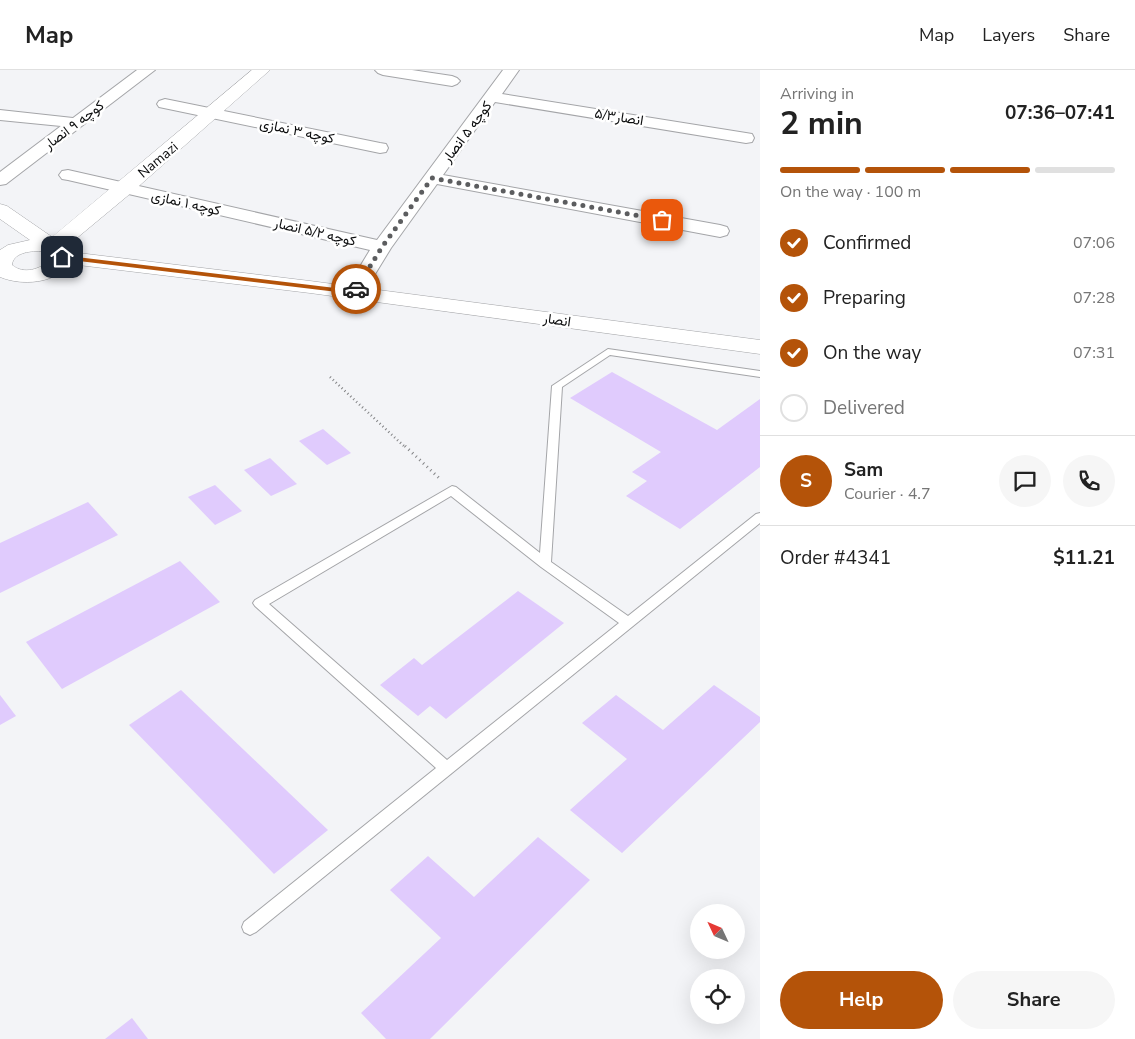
<!DOCTYPE html>
<html lang="en">
<head>
<meta charset="utf-8">
<style>
  body { margin:0; font-family:"Nunito Sans",Vazirmatn,sans-serif; background:#f6f6f6; color:#222; height:100vh; display:flex; flex-direction:column; font-size:19px; white-space:nowrap }
  * { box-sizing:border-box; margin:0 }
  p { font-size:16px; color:#767676 }
  .icon { flex:none; width:28px; height:28px; fill:none; stroke:currentColor; stroke-width:2; stroke-linecap:round; stroke-linejoin:round }
  .map { position:relative; flex:1; overflow:hidden }
  .panel { display:flex; flex-direction:column; background:#fff; width:375px }
  .panel>* { flex:none }
  .needle { width:32px; rotate:314deg }
  .tools { position:absolute; left:690px; top:834px; display:grid; gap:10px }
  .tools a { display:grid; place-items:center; width:55px; height:55px; border-radius:50%; background:#fff; box-shadow:0 5px 20px #0002; font-size:25px }
  .pin { position:absolute; display:grid; place-items:center; width:42px; height:42px; color:#fff; margin:-21px; border-radius:10px; box-shadow:0 2px 8px #0006 }
  .courier { position:absolute; display:grid; place-items:center; width:50px; height:50px; margin:-25px; border:4px solid #b45309; border-radius:50%; background:#fff; color:#222; box-shadow:0 1px 6px #0007 }
  .head em { font-style:normal; font-weight:700 }
  .head div { display:flex; flex-direction:column-reverse }
  .head { display:flex; align-items:center; justify-content:space-between; height:85px; padding:0 20px }
  h1 { font-size:32px; font-weight:700; line-height:38px }
  .bar { display:grid; grid-template-columns:repeat(4,1fr); gap:8px 5px; align-content:center; height:60px; padding:0 20px }
  .bar i { height:6px; border-radius:4px; background:#e0e0e0 }
  .bar .on { background:#b45309 }
  .bar p { grid-column:span 4 }
  .line { display:flex; align-items:center; gap:12px; padding:0 20px; border-top:1px solid #e0e0e0 }
  .line div { flex:1 }
  .round { display:grid; place-items:center; flex:none; width:52px; height:52px; border-radius:26px; background:#f6f6f6 }
  ol { padding:0 20px; list-style:none }
  li { display:flex; align-items:center; gap:15px; height:55px }
  li p { margin-inline-start:auto }
  li .icon { padding:5px; border-radius:50%; background:#b45309; color:#fff; stroke-width:4 }
  li:last-child { color:#767676 }
  li i { width:28px; height:28px; border:2px solid #e0e0e0; border-radius:50% }
  .primary-button { display:flex; gap:10px; margin-top:auto; padding:10px 20px }
  .primary-button a { flex:1; height:58px; border-radius:30px; background:#b45309; color:#fff; font-size:20px; font-weight:700; line-height:58px; text-align:center }
  .primary-button a+a { background:#f6f6f6; color:#222 }
  header { display:flex; align-items:center; gap:30px; box-sizing:border-box; height:70px; padding:0 25px; background:#fff; border-bottom:1px solid #e0e0e0 }
  header strong { font-size:24px }
  nav { display:flex; gap:28px; margin-inline-start:auto; font-size:18px }
  main { display:flex; flex:1; min-height:0 }
  .map>svg:first-child { display:block }
  .building { fill:#e0cbfd }
  .lines { fill:none; stroke-linecap:round; stroke-linejoin:round }
  .service-casing { stroke:#a4a5a8; stroke-width:2 }
  .minor-casing { stroke:#a4a5a8; stroke-width:2 }
  .tertiary-casing { stroke:#a4a5a8; stroke-width:1 }
  .path-far1 { stroke:#838486; stroke-width:2.5; stroke-dasharray:1 3; stroke-linecap:butt }
  .path { stroke:#838486; stroke-width:3; stroke-dasharray:1 4; stroke-linecap:butt }
  .service { fill:#fff; fill-rule:evenodd }
  .minor { fill:#fff; fill-rule:evenodd }
  .tertiary { fill:#fff; fill-rule:evenodd }
  .route { fill:#b45309 }
  .done { stroke:#5c5d5f; stroke-width:5; stroke-dasharray:0 9 }
  .labels { text-anchor:middle; dominant-baseline:central; stroke-width:5; stroke-linejoin:round; paint-order:stroke }
  .far-street-label { font-size:14px; fill:#0b0c0d; stroke:#fff }
</style>
</head>
<body>
<header>
<strong>Map</strong>
<nav><a>Map</a><a>Layers</a><a>Share</a></nav>
</header>
<main>
<div class="map">
<svg width="760" height="969" viewBox="0 0 760 969">
  <rect width="100%" height="100%" fill="#f3f4f7"/>
  <g class="building">
    <path d="M612,302L717,360L760,329V397L680,459L626,426L647,411L632,402L661,382L570,328Z"/>
    <path d="M323,359L351,383L327,395L299,371Z"/>
    <path d="M270,388L297,414L271,426L244,400Z"/>
    <path d="M215,415L242,441L215,455L188,427Z"/>
    <path d="M88,432L118,465L0,523V473Z"/>
    <path d="M180,491L220,532L62,619L26,572Z"/>
    <path d="M518,521L564,553L446,649L430,636L418,646L380,615L414,588L422,595Z"/>
    <path d="M714,615L760,647V652L622,783L570,740L627,689L582,653L616,625L663,660Z"/>
    <path d="M181,620L328,760L274,804L129,655Z"/>
    <path d="M0,625L16,646L0,655Z"/>
    <path d="M538,767L590,810L430,969H386L361,943L441,868L390,820L428,786L474,827Z"/>
    <path d="M132,948L148,969H105Z"/>
  </g>
  <g class="lines">
    <g class="service-casing">
      <path id="service" d="M608,279L760,301V307L610,285L562,317L551,492L628,546L756,444L760,443V453L256,862L250,865L244,862L242,857L244,852L436,698L255,536L253,533L255,530L452,416L456,417L540,483L552,316ZM451,426L541,497L619,553L447,690L269,534Z"/>
    </g>
    <g class="minor-casing">
      <g id="minor">
        <path d="M137,0H155L6,114L0,115V102L61,56L0,50V40L73,48Z"/>
        <path d="M375,0H412L452,6L457,8L460,11L457,14L452,16L383,5L378,3Z"/>
        <path d="M503,0H519L502,24L746,63L752,64L754,68L752,72L746,73L495,32L443,105L720,155L727,157L729,161L727,165L720,167L437,114L391,178L361,227L354,229L347,227L344,223L370,180L68,110L62,109L59,105L62,101L68,100L377,170Z"/>
        <path d="M165,29L380,73L386,74L388,78L386,82L380,83L159,37L157,34L159,31Z"/>
      </g>
    </g>
    <g class="tertiary-casing">
      <path id="tertiary" d="M252,0H270L131,123L66,177L70,182L310,211L760,270V284L310,223L70,194C54,214 22,216 0,207V180L8,175L30,170L0,149V134L7,136L52,167ZM40,181L51,185V190C40,199 24,205 12,195C13,183 29,181 40,181Z"/>
    </g>
    <path class="path-far1" d="M330,307L406,378"/>
    <path class="path" d="M405,376L439,408"/>
    <use href="#service" class="service"/>
    <use href="#minor" class="minor"/>
    <use href="#tertiary" class="tertiary"/>
  </g>
  <path class="route" d="M60,185L352,220L356,217L359,219L354,224L62,189Z"/>
  <g class="lines">
    <path class="done" d="M356,219L382,177L432,108L662,150"/>
  </g>
  <g class="labels">
    <g class="far-street-label">
      <text transform="translate(619 47) rotate(9)">انصار۵/۳</text>
      <text transform="translate(74 55) rotate(-37)">کوچه ۹ انصار</text>
      <text transform="translate(297 61) rotate(12)">کوچه ۳ نمازی</text>
      <text transform="translate(467 62) rotate(-53)">کوچه ۵ انصار</text>
      <text transform="translate(158 90) rotate(-40)">Namazi</text>
      <text transform="translate(186 133) rotate(13)">کوچه ۱ نمازی</text>
      <text transform="translate(315 162) rotate(13)">کوچه ۵/۲ انصار</text>
      <text transform="translate(557 250) rotate(8)">انصار</text>
    </g>
  </g>
</svg>
<div class="tools">
<a><svg class="needle" viewBox="-14 -14 28 28"><path d="M0-13l5 13h-10z" fill="#e53935"/><path d="M0 13l5-13h-10z" fill="#767676"/></svg></a>
<a><svg class="icon" aria-label="locate" viewBox="0 0 24 24"><circle cx="12" cy="12" r="6"/><path d="M12 2v4M12 18v4M2 12h4M18 12h4"/></svg></a>
</div>
<div class="pin" style="left:662px;top:150px;background:#ea580c"><svg class="icon" aria-label="bag" viewBox="0 0 24 24"><path d="M5 8h14l-1 12H6zM9 8a3 3 0 0 1 6 0"/></svg></div>
<div class="pin" style="left:62px;top:187px;background:#1f2937"><svg class="icon" aria-label="home" viewBox="0 0 24 24"><path d="M3 11l9-7 9 7M6 9v11h12V9"/></svg></div>
<div class="courier" style="left:356px;top:219px"><svg class="icon" aria-label="car" viewBox="0 0 24 24"><path d="M5 17H2v-5l4-1 3-4h7l3 4 3 1v5h-3M9 17h6M6 11h13"/><circle cx="7" cy="17" r="2"/><circle cx="17" cy="17" r="2"/></svg></div>
</div>
<section class="panel">
<div class="head"><div><h1>2 min</h1><p>Arriving in</p></div><em>07:36–07:41</em></div>
<div class="bar"><i class="on"></i><i class="on"></i><i class="on"></i><i></i><p>On the way · 100 m</p></div>
<ol>
<li><svg class="icon" aria-label="check" viewBox="0 0 24 24"><path d="M5 12l5 5 9-10"/></svg>Confirmed<p>07:06</p></li>
<li><svg class="icon" aria-label="check" viewBox="0 0 24 24"><path d="M5 12l5 5 9-10"/></svg>Preparing<p>07:28</p></li>
<li><svg class="icon" aria-label="check" viewBox="0 0 24 24"><path d="M5 12l5 5 9-10"/></svg>On the way<p>07:31</p></li>
<li><i></i>Delivered</li>
</ol>
<div class="line" style="height:90px"><b class="round" style="background:#b45309;color:#fff">S</b><div><b>Sam</b><p>Courier · 4.7</p></div><a class="round"><svg class="icon" aria-label="chat" viewBox="0 0 24 24"><path d="M4 5h16v11H9l-5 4z"/></svg></a><a class="round"><svg class="icon" aria-label="phone" viewBox="0 0 24 24"><path d="M5 4h4l2 5-3 2q2 4 5 5l2-3 5 2v4C11 20 4 13 5 4z"/></svg></a></div>
<div class="line" style="height:65px"><div>Order #4341</div><b>$11.21</b></div>
<div class="primary-button"><a>Help</a><a>Share</a></div>
</section>
</main>
</body>
</html>
